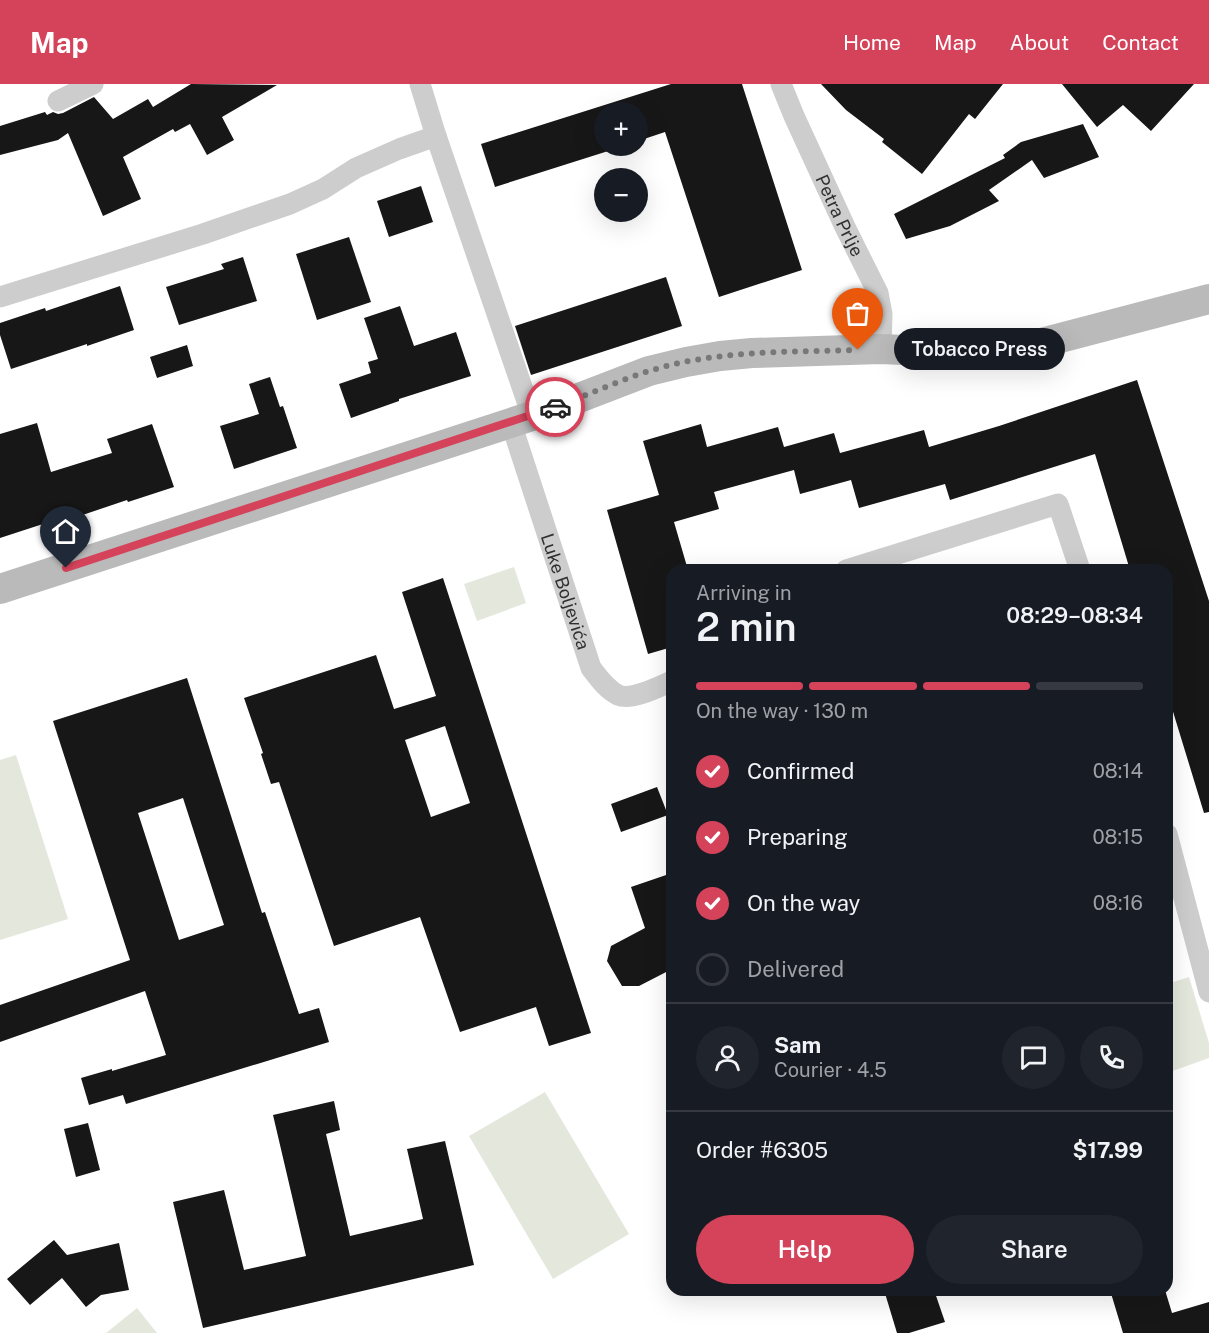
<!DOCTYPE html>
<html lang="en">
<head>
<meta charset="utf-8">
<style>
  body { margin:0; font-family:"Public Sans",sans-serif; background:#20242c; color:#f1f3f6; height:100vh; display:flex; flex-direction:column; font-size:22px; white-space:nowrap }
  * { box-sizing:border-box; margin:0 }
  p { font-size:20px; color:#9ea1a6 }
  .icon { flex:none; width:33px; height:33px; fill:none; stroke:currentColor; stroke-width:2; stroke-linecap:round; stroke-linejoin:round }
  .map { position:relative; flex:1; overflow:hidden }
  .panel { position:absolute; left:666px; top:480px; width:507px; height:732px; display:flex; flex-direction:column; background:#171b24; border-radius:18px; box-shadow:0 6px 24px #0002 }
  .panel>* { flex:none }
  .tools { position:absolute; left:594px; top:18px; display:grid; gap:12px }
  .tools a { display:grid; place-items:center; width:54px; height:54px; border-radius:50%; background:#171b24; box-shadow:0 6px 24px #0002; font-size:30px }
  .pin { position:absolute; display:grid; place-items:center; width:51px; height:51px; color:#fff; margin:-62px -26px; border-radius:50% 50% 50% 0; rotate:-45deg; box-shadow:0 0 6px #0007 }
  .pin .icon { rotate:45deg }
  .courier { position:absolute; display:grid; place-items:center; width:60px; height:60px; margin:-30px; border:4px solid #d5435b; border-radius:50%; background:#fff; color:#222; box-shadow:0 2px 8px #0007 }
  .bubble { position:absolute; height:42px; border-radius:21px; background:#171b24; box-shadow:0 6px 24px #0002; font-size:20px; font-weight:600; line-height:42px; text-align:center }
  .summary em { font-style:normal; font-weight:600 }
  .summary div { display:flex; flex-direction:column-reverse }
  .summary { display:flex; align-items:center; justify-content:space-between; height:102px; padding:0 30px }
  h1 { font-size:39px; font-weight:600; line-height:45px }
  .bar { display:grid; grid-template-columns:repeat(4,1fr); gap:9px 6px; align-content:center; height:72px; padding:0 30px }
  .bar i { height:8px; border-radius:4px; background:#363941 }
  .bar .selected { background:#d5435b }
  .bar p { grid-column:span 4 }
  .line { display:flex; align-items:center; gap:15px; padding:0 30px; border-top:2px solid #363941 }
  .line div { flex:1 }
  .round { display:grid; place-items:center; flex:none; width:63px; height:63px; border-radius:32px; background:#20242c }
  ol { padding:0 30px; list-style:none }
  li { display:flex; align-items:center; gap:18px; height:66px }
  li p { margin-inline-start:auto }
  li .icon { padding:6px; border-radius:50%; background:#d5435b; color:#fff; stroke-width:4 }
  li:last-child { color:#9ea1a6 }
  li i { width:33px; height:33px; border:3px solid #363941; border-radius:50% }
  .action { display:flex; gap:12px; margin-top:auto; padding:12px 30px }
  .action a { flex:1; height:69px; border-radius:36px; background:#d5435b; color:#fff; font-size:24px; font-weight:600; line-height:69px; text-align:center }
  .action a+a { background:#20242c; color:#f1f3f6 }
  header { display:flex; align-items:center; gap:36px; box-sizing:border-box; height:84px; padding:0 30px; background:#d5435b; color:#fff }
  header strong { font-size:28px }
  nav { display:flex; gap:33px; margin-inline-start:auto; font-size:21px }
  .map>svg:first-child { display:block }
  .green { fill:#e4e8dc }
  .building { fill:#171717; fill-rule:evenodd }
  .lines { fill:none; stroke-linecap:round; stroke-linejoin:round }
  .street { stroke:#cdcdcd; stroke-width:21 }
  .secondary { stroke:#bababa; stroke-width:30 }
  .done { stroke:#787878; stroke-width:6; stroke-dasharray:0 10.8 }
  .route { stroke:#d5435b; stroke-width:8 }
  .labels { text-anchor:middle; dominant-baseline:central; stroke-width:6; stroke-linejoin:round; paint-order:stroke }
  .street-label { font-size:18px; fill:#303030; stroke:#fff }
</style>
</head>
<body>
<header>
<strong>Map</strong>
<nav><a>Home</a><a>Map</a><a>About</a><a>Contact</a></nav>
</header>
<div class="map">
<svg width="1209" height="1249" viewBox="0 0 1209 1249">
  <rect width="100%" height="100%" fill="#fff"/>
  <g class="green">
    <path d="M514,483L526,519L477,537L464,500Z"/>
    <path d="M16,671L68,835L0,856V676Z"/>
    <path d="M1189,893L1209,959V974L1167,989V900Z"/>
    <path d="M545,1008L629,1150L553,1195L469,1052Z"/>
    <path d="M137,1224L157,1249H106Z"/>
  </g>
  <g class="building">
    <path d="M191,0L277,1L222,33L234,56L207,71L190,40L175,48L173,45L123,73L141,115L103,132L68,49L58,56L0,71V42L45,28L47,31L53,28L58,30L63,29L94,13L113,35L148,15L153,23Z"/>
    <path d="M671,0H742L802,186L719,213L665,48L638,57V28H604V62H624L495,103L481,60Z"/>
    <path d="M821,0H1003L975,35L969,30L922,90L882,58L884,55L846,26Z"/>
    <path d="M1062,0H1194L1151,47L1123,21L1097,43Z"/>
    <path d="M1083,40L1099,73L1044,94L1032,76L989,106L999,117L950,142L906,155L894,130L1005,74L1003,71L1021,58Z"/>
    <path d="M421,102L433,138L389,153L377,117Z"/>
    <path d="M349,153L371,218L317,236L296,170Z"/>
    <path d="M243,173L257,217L179,241L166,203L224,185L221,180Z"/>
    <path d="M666,193L682,242L531,291L515,242Z"/>
    <path d="M120,202L134,246L87,262V260L11,285L0,251V239L45,224L46,227Z"/>
    <path d="M400,222L414,262L456,248L471,292L399,315V317L351,334L339,300L371,289L368,278L378,275L364,234Z"/>
    <path d="M187,261L193,282L157,294L150,273Z"/>
    <path d="M270,293L280,323L283,322L297,364L234,385L220,342L259,330L249,300Z"/>
    <path d="M1137,296L1209,517V728L1204,729L1167,608V486H1130L1095,370L950,416L945,400L859,424L851,396L800,410L794,386L714,408L719,425L674,438L688,486H672V563L648,570L607,426L659,411L643,357L701,340L707,363L778,343L784,363L834,349L840,369L924,346L929,363L999,342Z"/>
    <path d="M37,339L51,388L112,369L107,355L152,340L174,403L128,418L127,416L47,443L46,439L0,454V350Z"/>
    <path d="M443,494L591,949L549,962L536,923L460,948L420,833L334,862L279,698L271,700L261,670L263,669L244,614L376,571L394,625L436,612L402,508ZM445,642L470,719L431,733L405,656Z"/>
    <path d="M187,594L262,829L265,828L299,930L319,924L329,958L126,1020L123,1011L89,1021L81,994L112,985V987L166,971L145,907L0,958V921L130,876L53,637ZM183,714L224,841L179,856L138,729Z"/>
    <path d="M657,703L668,731L621,748L611,720Z"/>
    <path d="M672,789V885L639,902H622L607,877L611,862L645,844L631,803Z"/>
    <path d="M334,1017L340,1046L326,1050L350,1152L423,1135L407,1065L445,1057L474,1181L203,1244L173,1118L224,1106L244,1186L306,1172L273,1031Z"/>
    <path d="M88,1039L100,1086L76,1093L64,1045Z"/>
    <path d="M54,1156L67,1171L119,1159L129,1206L101,1211L86,1223L62,1194L30,1221L7,1195Z"/>
    <path d="M884,1206H934L945,1238L909,1249H897Z"/>
    <path d="M1110,1206H1165L1172,1229L1209,1218V1249H1123Z"/>
  </g>
  <g class="lines">
    <g class="street">
      <path d="M420,0L436,52L532,332"/>
      <path id="s1" d="M781,0L794,32L845,143L878,209L882,230L881,265"/>
      <path d="M58,17L93,0"/>
      <path d="M0,213L203,150L290,120L323,105L356,84L399,65L436,52"/>
      <path id="s2" d="M511,339L591,584C598,593 606,605 618,611C632,617 658,603 672,597"/>
      <path d="M846,486L1058,420L1080,486"/>
      <path d="M1167,750L1209,908"/>
    </g>
    <path class="secondary" d="M0,505L532,332L649,287L686,278L720,272L752,269L881,265L973,269L1022,264L1209,215"/>
  </g>
  <g class="lines">
    <path class="done" d="M555,323C586,312 617,297 649,287C716,266 788,268 858,266"/>
    <path class="route" d="M66,484L555,323"/>
  </g>
  <g class="labels">
    <g class="street-label">
      <text stroke="none"><textPath href="#s1" startOffset="144">Petra Prlje</textPath></text>
      <text stroke="none"><textPath href="#s2" startOffset="177">Luke Boljevića</textPath></text>
    </g>
  </g>
</svg>
<div class="tools">
<a>+</a>
<a>−</a>
</div>
<div class="pin" style="left:858px;top:266px;background:#ea580c"><svg class="icon" aria-label="bag" viewBox="0 0 24 24"><path d="M5 8h14l-1 12H6zM9 8a3 3 0 0 1 6 0"/></svg></div>
<div class="pin" style="left:66px;top:484px;background:#1f2937"><svg class="icon" aria-label="home" viewBox="0 0 24 24"><path d="M3 11l9-7 9 7M6 9v11h12V9"/></svg></div>
<div class="courier" style="left:555px;top:323px"><svg class="icon" aria-label="car" viewBox="0 0 24 24"><path d="M5 17H2v-5l4-1 3-4h7l3 4 3 1v5h-3M9 17h6M6 11h13"/><circle cx="7" cy="17" r="2"/><circle cx="17" cy="17" r="2"/></svg></div>
<div class="bubble" style="left:894px;top:244px;width:171px">Tobacco Press</div>
<section class="panel">
<div class="summary"><div><h1>2 min</h1><p>Arriving in</p></div><em>08:29–08:34</em></div>
<div class="bar"><i class="selected"></i><i class="selected"></i><i class="selected"></i><i></i><p>On the way · 130 m</p></div>
<ol>
<li><svg class="icon" aria-label="check" viewBox="0 0 24 24"><path d="M5 12l5 5 9-10"/></svg>Confirmed<p>08:14</p></li>
<li><svg class="icon" aria-label="check" viewBox="0 0 24 24"><path d="M5 12l5 5 9-10"/></svg>Preparing<p>08:15</p></li>
<li><svg class="icon" aria-label="check" viewBox="0 0 24 24"><path d="M5 12l5 5 9-10"/></svg>On the way<p>08:16</p></li>
<li><i></i>Delivered</li>
</ol>
<div class="line" style="height:108px"><a class="round"><svg class="icon" aria-label="person" viewBox="0 0 24 24"><circle cx="12" cy="8" r="4"/><path d="M4 21q1-7 8-7t8 7"/></svg></a><div><b>Sam</b><p>Courier · 4.5</p></div><a class="round"><svg class="icon" aria-label="chat" viewBox="0 0 24 24"><path d="M4 5h16v11H9l-5 4z"/></svg></a><a class="round"><svg class="icon" aria-label="phone" viewBox="0 0 24 24"><path d="M5 4h4l2 5-3 2q2 4 5 5l2-3 5 2v4C11 20 4 13 5 4z"/></svg></a></div>
<div class="line" style="height:78px"><div>Order #6305</div><b>$17.99</b></div>
<div class="action"><a>Help</a><a>Share</a></div>
</section>
</div>
</body>
</html>
